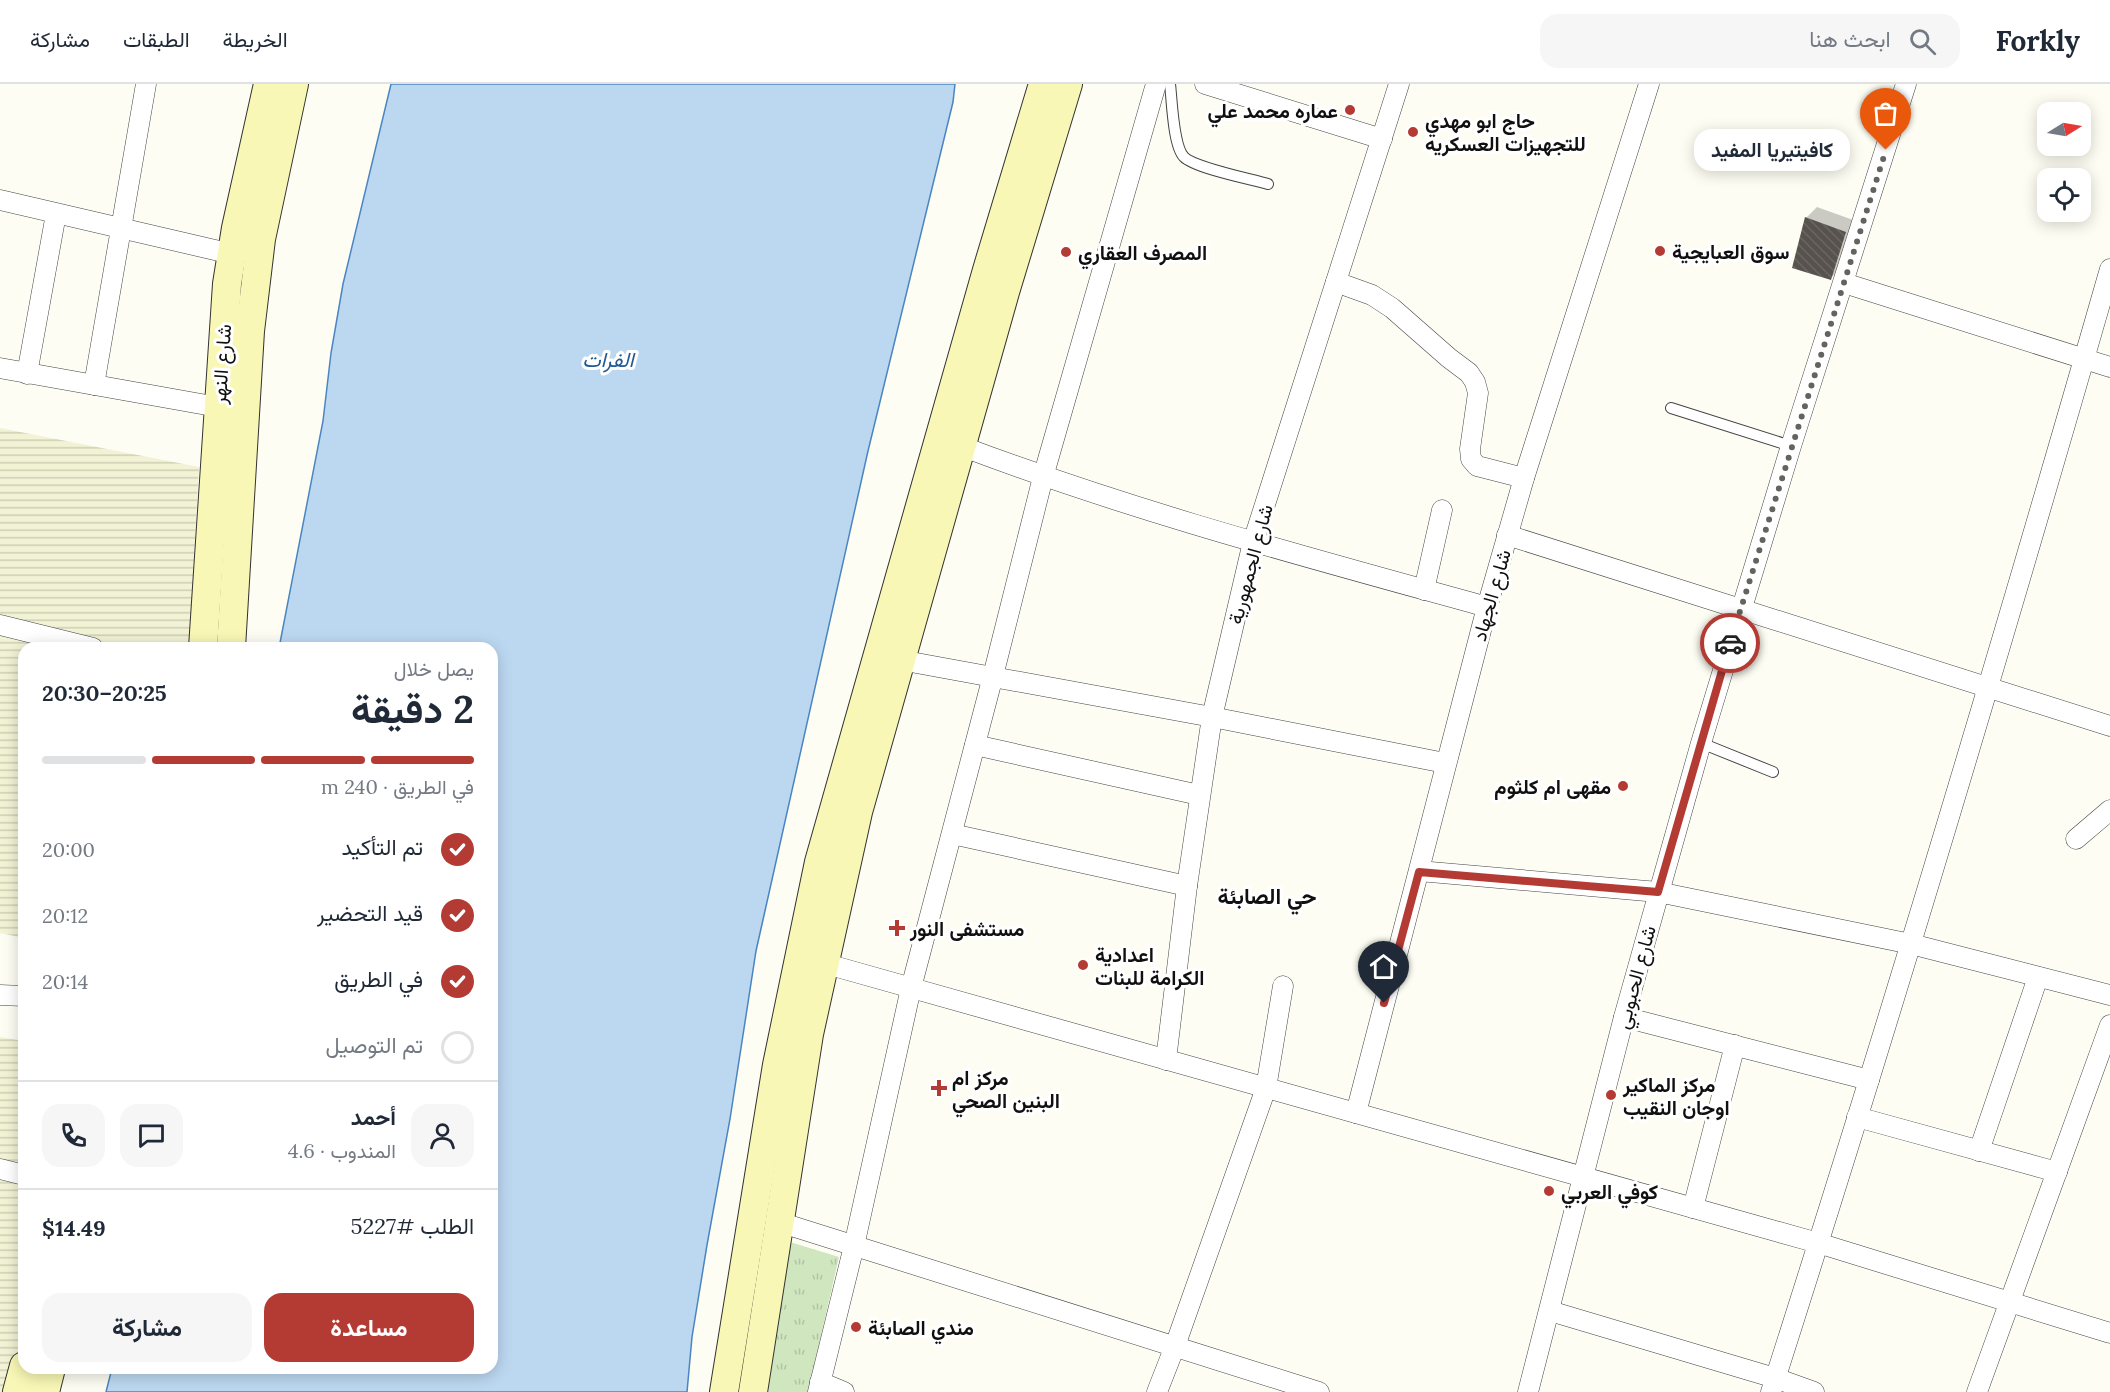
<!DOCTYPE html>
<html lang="ar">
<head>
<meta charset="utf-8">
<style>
  body { margin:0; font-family:Lora,Vazirmatn,serif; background:#f6f6f7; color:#1f2937; direction:rtl; height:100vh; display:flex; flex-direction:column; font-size:22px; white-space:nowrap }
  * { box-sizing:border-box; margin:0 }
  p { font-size:20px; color:#747a83 }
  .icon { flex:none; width:33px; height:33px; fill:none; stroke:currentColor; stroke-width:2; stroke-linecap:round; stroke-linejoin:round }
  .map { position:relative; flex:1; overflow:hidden; direction:ltr }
  .details { position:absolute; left:18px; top:558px; width:480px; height:732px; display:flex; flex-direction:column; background:#fff; border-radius:18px; box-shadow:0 3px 15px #0003; direction:rtl }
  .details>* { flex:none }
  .needle { width:39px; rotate:79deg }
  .buttons { position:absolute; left:2037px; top:18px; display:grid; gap:12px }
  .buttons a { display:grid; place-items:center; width:54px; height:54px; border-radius:12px; background:#fff; box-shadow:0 3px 15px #0003; font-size:30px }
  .pin { position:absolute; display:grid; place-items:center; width:51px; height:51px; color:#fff; margin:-62px -26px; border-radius:50% 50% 50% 0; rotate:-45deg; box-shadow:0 0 6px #0007 }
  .pin .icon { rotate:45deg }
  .courier { position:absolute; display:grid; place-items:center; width:60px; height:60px; margin:-30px; border:4px solid #b43b34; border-radius:50%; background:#fff; color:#222; box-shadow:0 2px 8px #0007 }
  .bubble { position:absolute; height:42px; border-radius:18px; background:#fff; box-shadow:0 3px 15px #0003; font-size:20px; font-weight:700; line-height:42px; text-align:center; direction:rtl }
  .overview em { font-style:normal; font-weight:700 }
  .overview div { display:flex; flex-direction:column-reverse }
  .overview { display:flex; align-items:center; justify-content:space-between; height:102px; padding:0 24px }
  h1 { font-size:39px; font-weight:700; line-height:45px }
  .bar { display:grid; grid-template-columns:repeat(4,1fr); gap:9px 6px; align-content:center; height:72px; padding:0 24px }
  .bar i { height:8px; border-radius:4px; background:#e0e1e3 }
  .bar .on { background:#b43b34 }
  .bar p { grid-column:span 4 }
  .line { display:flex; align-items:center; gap:15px; padding:0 24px; border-top:2px solid #e0e1e3 }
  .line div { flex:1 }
  .round { display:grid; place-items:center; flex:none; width:63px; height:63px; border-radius:18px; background:#f6f6f7 }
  ol { padding:0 24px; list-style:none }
  li { display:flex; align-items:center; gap:18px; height:66px }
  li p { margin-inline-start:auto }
  li .icon { padding:6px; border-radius:50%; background:#b43b34; color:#fff; stroke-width:4 }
  li:last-child { color:#747a83 }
  li i { width:33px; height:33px; border:3px solid #e0e1e3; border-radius:50% }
  .button { display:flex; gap:12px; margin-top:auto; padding:12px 24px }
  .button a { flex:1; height:69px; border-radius:18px; background:#b43b34; color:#fff; font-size:24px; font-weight:700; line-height:69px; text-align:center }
  .button a+a { background:#f6f6f7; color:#1f2937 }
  header { display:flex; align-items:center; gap:36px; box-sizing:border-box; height:84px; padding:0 30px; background:#fff; border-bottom:2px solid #e0e1e3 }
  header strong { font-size:28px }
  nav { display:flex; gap:33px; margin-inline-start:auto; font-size:21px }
  .search { width:420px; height:54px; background:#f6f6f7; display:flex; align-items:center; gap:15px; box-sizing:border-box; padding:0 21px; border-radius:18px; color:#747a83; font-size:22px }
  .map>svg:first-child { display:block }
  .farmland { fill:url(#farmland-rules) }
  .park { fill:url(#park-tufts) }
  .water { fill:#bcd8f1; stroke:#4a85c1; stroke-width:1.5 }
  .shadow { fill:#0003 }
  .building { fill:url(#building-back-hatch) }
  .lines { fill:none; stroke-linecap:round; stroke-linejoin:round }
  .lane-casing { stroke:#434343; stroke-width:12 }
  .street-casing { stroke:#434343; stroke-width:21 }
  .secondary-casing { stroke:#323232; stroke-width:30 }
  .lane { stroke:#fff; stroke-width:10 }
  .street { stroke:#fff; stroke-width:20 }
  .secondary { stroke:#f8f7b5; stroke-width:28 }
  .done { stroke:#63635f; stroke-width:6; stroke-dasharray:0 10.8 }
  .route { stroke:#b43b34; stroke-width:8 }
  .poi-dot { fill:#b43b34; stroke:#fff; stroke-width:2 }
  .labels { text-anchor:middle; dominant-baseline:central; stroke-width:6; stroke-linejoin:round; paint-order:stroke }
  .poi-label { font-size:20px; font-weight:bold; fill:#101010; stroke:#fff; text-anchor:start }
  .street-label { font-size:20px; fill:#101010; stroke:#fff }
  .water-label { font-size:21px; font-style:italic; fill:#235997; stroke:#fff }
  .quarter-label { font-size:22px; font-weight:bold; fill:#101010; stroke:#fff }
</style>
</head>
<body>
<header>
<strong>Forkly</strong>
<div class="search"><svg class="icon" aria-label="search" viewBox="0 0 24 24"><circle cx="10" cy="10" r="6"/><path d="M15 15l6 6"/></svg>ابحث هنا</div>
<nav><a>الخريطة</a><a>الطبقات</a><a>مشاركة</a></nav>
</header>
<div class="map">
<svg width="2110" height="1308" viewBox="0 0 2110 1308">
  <defs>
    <pattern id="farmland-rules" width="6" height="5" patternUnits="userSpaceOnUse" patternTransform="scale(1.5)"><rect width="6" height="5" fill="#f2f2d5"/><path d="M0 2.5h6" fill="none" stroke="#ceceb6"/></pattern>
    <pattern id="park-tufts" width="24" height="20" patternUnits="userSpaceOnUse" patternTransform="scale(1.5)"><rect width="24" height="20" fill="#cfe6bf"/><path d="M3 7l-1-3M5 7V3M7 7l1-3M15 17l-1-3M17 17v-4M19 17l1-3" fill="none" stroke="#b1c4a3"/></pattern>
    <pattern id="building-back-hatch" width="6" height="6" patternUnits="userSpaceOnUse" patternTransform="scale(1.5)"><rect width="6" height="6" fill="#57524d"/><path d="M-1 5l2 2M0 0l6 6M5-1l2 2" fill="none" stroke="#6a6662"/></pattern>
  </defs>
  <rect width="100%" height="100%" fill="#fefdf3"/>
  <g class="farmland">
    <path d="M0,344L199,383L189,564H24V854L0,849Z"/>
    <path d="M0,953L24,957V1278L17,1308H0Z"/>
  </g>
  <path class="park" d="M790,1158L839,1173L808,1308H768Z"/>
  <path class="water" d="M391,0H955L953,18L868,367L756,867L730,1035L707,1161L692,1253L687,1308H106L112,1284H492V564H279L323,337L331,269L343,200Z"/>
  <path class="shadow" d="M1817,123L1856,137L1842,183L1831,194L1806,134Z"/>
  <path class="building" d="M1805,133L1846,148L1831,196L1792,184Z"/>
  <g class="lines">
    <g class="lane-casing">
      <g id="lane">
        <path d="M1170,0C1172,16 1173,62 1184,73C1195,84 1251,95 1268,100"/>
        <path d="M1671,324L1791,362"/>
        <path d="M1701,659L1773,688"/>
      </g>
    </g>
    <g class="street-casing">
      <g id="street">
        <path d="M1205,0L1382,55"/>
        <path d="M0,116L232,170"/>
        <path d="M1336,198L1372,211L1392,224L1449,274L1469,289L1475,298L1478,309L1470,365L1471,375L1477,382L1524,394"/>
        <path d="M1844,199L2110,283"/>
        <path d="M0,284L218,323"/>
        <path d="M27,290L56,130"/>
        <path d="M94,301L146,0"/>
        <path d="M961,362C1132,427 1310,474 1487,523"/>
        <path d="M1507,451L2110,642"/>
        <path d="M1424,506L1442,426"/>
        <path d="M0,541L93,564"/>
        <path d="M900,576L1212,633L1445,679"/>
        <path d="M975,661L1199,711"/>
        <path d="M952,750L1187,802"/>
        <path d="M2076,755L2110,726"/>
        <path d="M1419,787L1658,808L1911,860L2110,911"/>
        <path d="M823,879L1818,1159L2110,1249"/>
        <path d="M0,911L24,912"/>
        <path d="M1624,933L1869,996"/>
        <path d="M1166,976L1187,802L1212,633L1253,458L1399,0"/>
        <path d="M1356,1029L1487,523L1524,394L1649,0"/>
        <path d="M1857,1033L2057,1088"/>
        <path d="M1979,1067L2038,893"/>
        <path d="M0,1085L24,1091"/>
        <path d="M1693,1124L1735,961"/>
        <path d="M779,1138L1319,1308"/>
        <path d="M1550,1227L1775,1294L1814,1308"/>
        <path d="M820,1298L844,1308"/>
        <path d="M818,1308L854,1162L911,904L993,592L1043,393L1156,0"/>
        <path d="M1157,1308L1175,1262L1266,1004L1283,902"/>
        <path d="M1528,1308L1624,933L1701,659L1791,362L1906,0"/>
        <path d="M1771,1308C1890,936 2002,561 2110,185"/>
        <path d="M1977,1308L2110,941"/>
      </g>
    </g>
    <g class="secondary-casing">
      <g id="secondary">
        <path d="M203,564L227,200L236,144L268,0"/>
        <path d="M231,564L250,247L261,155L294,0"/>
        <path d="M17,1308L24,1282"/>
        <path d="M45,1308L51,1284"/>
        <path d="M724,1308L777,981L819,778L987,186L1043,0"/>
        <path d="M753,1308L809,950L858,728L1005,208L1068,0"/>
      </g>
    </g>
    <use href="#lane" class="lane"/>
    <use href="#street" class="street"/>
    <use href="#secondary" class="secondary"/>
  </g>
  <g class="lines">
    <path class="done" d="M1730,559L1886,66"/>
    <path class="route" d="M1384,919L1419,788L1658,808L1730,559"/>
  </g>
  <g class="poi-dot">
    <circle cx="1350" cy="26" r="6"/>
    <circle cx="1413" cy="48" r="6"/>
    <circle cx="1660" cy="167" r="6"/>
    <circle cx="1066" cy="168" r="6"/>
    <circle cx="1623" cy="702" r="6"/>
    <path d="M894 835h6v6h6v6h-6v6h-6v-6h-6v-6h6z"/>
    <circle cx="1083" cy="881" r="6"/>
    <path d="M936 995h6v6h6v6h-6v6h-6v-6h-6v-6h6z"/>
    <circle cx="1611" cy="1011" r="6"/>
    <circle cx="1549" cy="1107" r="6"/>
    <circle cx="856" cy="1243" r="6"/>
  </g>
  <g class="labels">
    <g class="poi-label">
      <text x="1338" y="26" text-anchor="end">عماره محمد علي</text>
      <text x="1425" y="36">حاج ابو مهدي<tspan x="1425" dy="23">للتجهيزات العسكريه</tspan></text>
      <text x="1672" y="167">سوق العبايجية</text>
      <text x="1078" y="168">المصرف العقاري</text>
      <text x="1611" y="702" text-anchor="end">مقهى ام كلثوم</text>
      <text x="910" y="844">مستشفى النور</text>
      <text x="1095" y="870">اعدادية<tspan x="1095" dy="23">الكرامة للبنات</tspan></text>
      <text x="952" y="993">مركز ام<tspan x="952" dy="23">البنين الصحي</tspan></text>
      <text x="1623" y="1000">مركز الماكير<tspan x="1623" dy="23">اوجان النقيب</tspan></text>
      <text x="1561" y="1107">كوفي العربي</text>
      <text x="868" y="1243">مندي الصابئة</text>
    </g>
    <g class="street-label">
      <text transform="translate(221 280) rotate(-86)">شارع النهر</text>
      <text transform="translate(1250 480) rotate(-75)">شارع الجمهورية</text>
      <text transform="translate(1491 511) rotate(-74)">شارع الجهاد</text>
      <text transform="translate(1635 893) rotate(-75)">شارع الحبوبي</text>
    </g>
    <g class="water-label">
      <text x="608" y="275">الفرات</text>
    </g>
    <g class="quarter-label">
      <text x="1267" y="812">حي الصابئة</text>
    </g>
  </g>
</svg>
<div class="buttons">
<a><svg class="needle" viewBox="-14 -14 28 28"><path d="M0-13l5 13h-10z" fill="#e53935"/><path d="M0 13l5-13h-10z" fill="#747a83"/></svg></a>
<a><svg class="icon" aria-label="locate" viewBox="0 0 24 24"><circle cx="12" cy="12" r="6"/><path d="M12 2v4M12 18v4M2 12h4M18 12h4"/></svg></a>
</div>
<div class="pin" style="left:1886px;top:66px;background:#ea580c"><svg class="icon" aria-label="bag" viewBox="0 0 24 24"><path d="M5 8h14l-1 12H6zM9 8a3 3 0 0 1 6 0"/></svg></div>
<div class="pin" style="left:1384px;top:919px;background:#1f2937"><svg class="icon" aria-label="home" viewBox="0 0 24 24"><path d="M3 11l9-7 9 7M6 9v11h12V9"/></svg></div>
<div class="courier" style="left:1730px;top:559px"><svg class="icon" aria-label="car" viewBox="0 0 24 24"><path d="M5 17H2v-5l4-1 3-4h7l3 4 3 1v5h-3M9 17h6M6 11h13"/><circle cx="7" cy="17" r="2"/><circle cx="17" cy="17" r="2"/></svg></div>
<div class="bubble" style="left:1694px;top:45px;width:156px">كافيتيريا المفيد</div>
<section class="details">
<div class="overview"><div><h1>2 دقيقة</h1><p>يصل خلال</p></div><em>20:25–20:30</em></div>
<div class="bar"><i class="on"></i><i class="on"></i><i class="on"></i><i></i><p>في الطريق · 240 m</p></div>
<ol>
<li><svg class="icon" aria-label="check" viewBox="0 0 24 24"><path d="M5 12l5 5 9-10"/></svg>تم التأكيد<p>20:00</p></li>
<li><svg class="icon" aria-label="check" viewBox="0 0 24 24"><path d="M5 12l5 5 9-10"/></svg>قيد التحضير<p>20:12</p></li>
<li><svg class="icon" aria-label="check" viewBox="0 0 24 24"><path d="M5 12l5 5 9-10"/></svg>في الطريق<p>20:14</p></li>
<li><i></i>تم التوصيل</li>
</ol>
<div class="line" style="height:108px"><a class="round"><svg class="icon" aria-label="person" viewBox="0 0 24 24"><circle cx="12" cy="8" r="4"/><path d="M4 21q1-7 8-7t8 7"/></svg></a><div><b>أحمد</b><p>المندوب · 4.6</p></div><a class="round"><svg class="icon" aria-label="chat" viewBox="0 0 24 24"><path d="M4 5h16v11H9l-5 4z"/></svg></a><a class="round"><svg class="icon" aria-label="phone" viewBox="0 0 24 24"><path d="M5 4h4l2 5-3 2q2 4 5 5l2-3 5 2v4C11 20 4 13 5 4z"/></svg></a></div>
<div class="line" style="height:78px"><div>الطلب #5227</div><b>$14.49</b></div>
<div class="button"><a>مساعدة</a><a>مشاركة</a></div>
</section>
</div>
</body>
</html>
